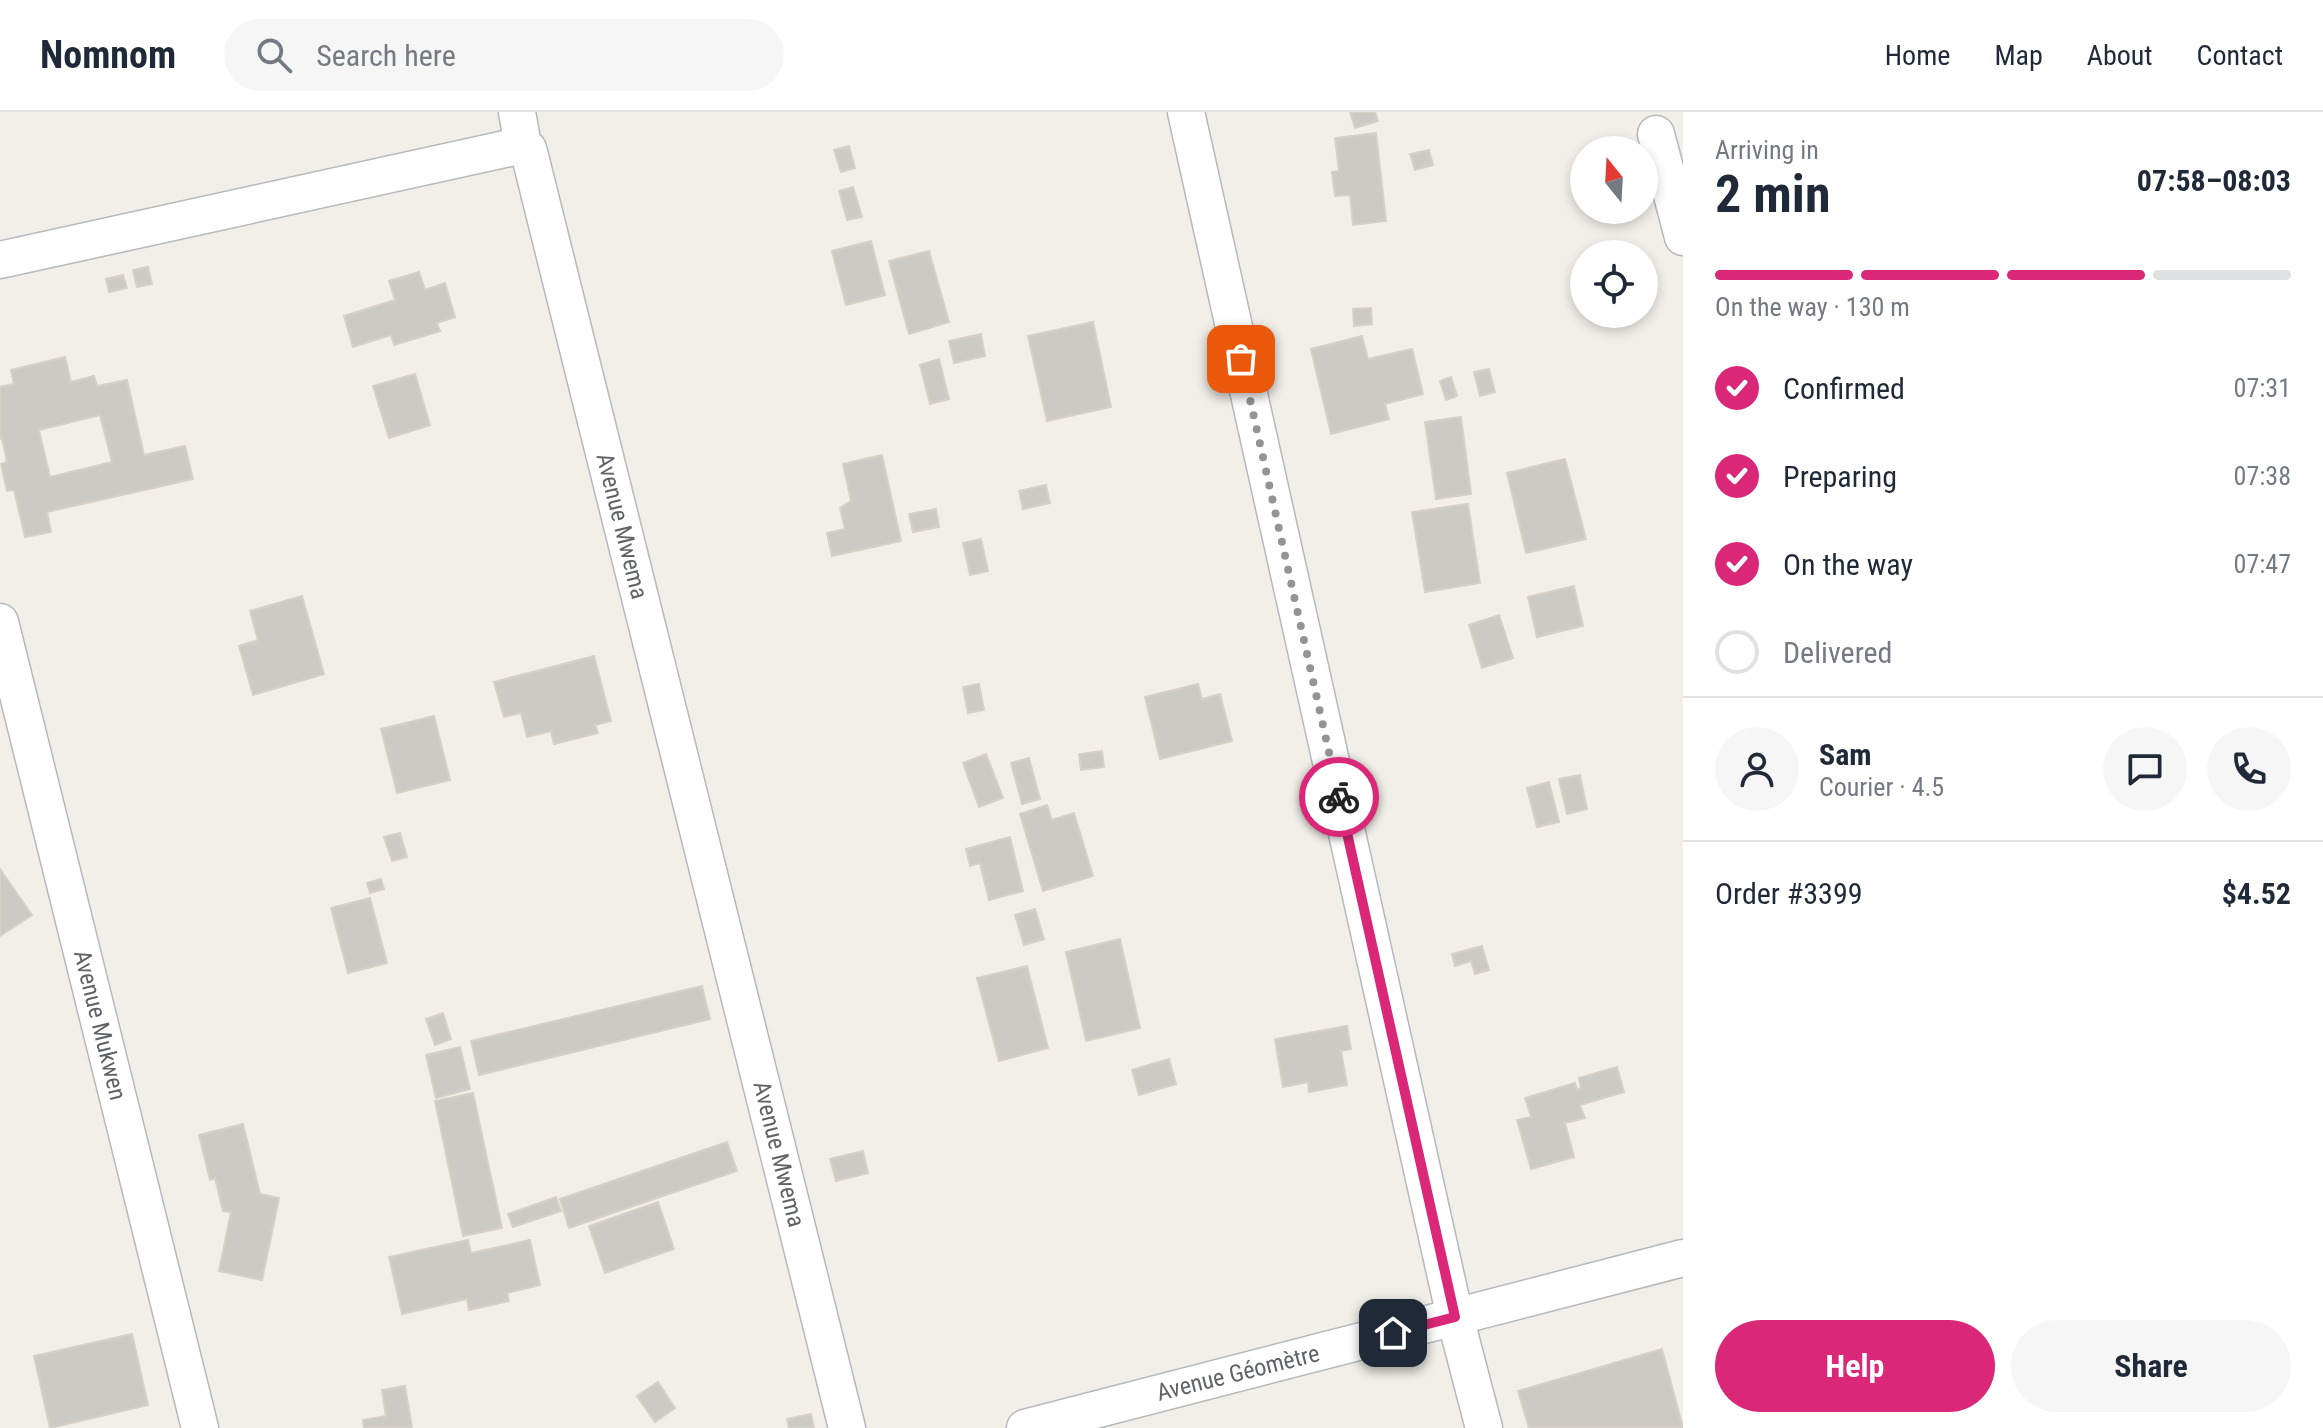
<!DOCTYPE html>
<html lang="en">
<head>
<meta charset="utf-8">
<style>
  body { margin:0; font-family:"Roboto Condensed",sans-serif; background:#f6f6f7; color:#1f2937; height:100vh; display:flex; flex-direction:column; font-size:30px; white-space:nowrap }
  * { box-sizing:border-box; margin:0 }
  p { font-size:26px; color:#747a83 }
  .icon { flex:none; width:44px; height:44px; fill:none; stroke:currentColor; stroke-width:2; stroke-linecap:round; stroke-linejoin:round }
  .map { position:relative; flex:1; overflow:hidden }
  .drawer { display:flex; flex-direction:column; background:#fff; width:640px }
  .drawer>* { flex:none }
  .needle { width:52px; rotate:342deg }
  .buttons { position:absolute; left:1570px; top:24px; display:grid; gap:16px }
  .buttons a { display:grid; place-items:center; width:88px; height:88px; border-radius:50%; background:#fff; box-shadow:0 4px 12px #0003; font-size:40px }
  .pin { position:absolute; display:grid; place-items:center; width:68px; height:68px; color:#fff; margin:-34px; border-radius:16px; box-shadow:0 4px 12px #0006 }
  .courier { position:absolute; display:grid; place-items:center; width:80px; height:80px; margin:-40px; border:6px solid #db2777; border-radius:50%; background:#fff; color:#222; box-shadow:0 2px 10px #0007 }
  .overview em { font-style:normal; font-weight:700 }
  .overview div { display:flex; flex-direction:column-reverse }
  .overview { display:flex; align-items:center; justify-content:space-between; height:136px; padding:0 32px }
  h1 { font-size:52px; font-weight:700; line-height:60px }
  .bar { display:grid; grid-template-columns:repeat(4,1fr); gap:12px 8px; align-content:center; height:96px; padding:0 32px }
  .bar i { height:10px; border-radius:6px; background:#e0e1e3 }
  .bar .on { background:#db2777 }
  .bar p { grid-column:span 4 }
  .line { display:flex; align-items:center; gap:20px; padding:0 32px; border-top:2px solid #e0e1e3 }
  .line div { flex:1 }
  .round { display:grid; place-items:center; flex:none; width:84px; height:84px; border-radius:42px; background:#f6f6f7 }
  ol { padding:0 32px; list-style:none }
  li { display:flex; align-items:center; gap:24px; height:88px }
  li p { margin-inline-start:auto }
  li .icon { padding:8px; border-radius:50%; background:#db2777; color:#fff; stroke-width:4 }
  li:last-child { color:#747a83 }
  li i { width:44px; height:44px; border:4px solid #e0e1e3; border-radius:50% }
  .action { display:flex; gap:16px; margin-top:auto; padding:16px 32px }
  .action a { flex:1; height:92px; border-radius:48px; background:#db2777; color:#fff; font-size:32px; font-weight:700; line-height:92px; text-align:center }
  .action a+a { background:#f6f6f7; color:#1f2937 }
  header { display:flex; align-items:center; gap:48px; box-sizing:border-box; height:112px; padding:0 40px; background:#fff; border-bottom:2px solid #e0e1e3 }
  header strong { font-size:38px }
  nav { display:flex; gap:44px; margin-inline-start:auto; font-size:28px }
  .search { width:560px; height:72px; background:#f6f6f7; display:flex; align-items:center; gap:20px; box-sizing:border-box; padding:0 28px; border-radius:44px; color:#747a83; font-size:30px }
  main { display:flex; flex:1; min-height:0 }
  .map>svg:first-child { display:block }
  .building { fill:#cccac5; stroke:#d6d1c6; stroke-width:2; fill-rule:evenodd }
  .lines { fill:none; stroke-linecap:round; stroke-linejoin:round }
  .minor-casing { stroke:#b5b8bc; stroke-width:39 }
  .minor { stroke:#fff; stroke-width:36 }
  .done { stroke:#929495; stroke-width:8; stroke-dasharray:0 14.4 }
  .route { stroke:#db2777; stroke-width:10 }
  .labels { text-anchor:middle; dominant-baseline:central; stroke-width:6; stroke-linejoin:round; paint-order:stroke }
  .street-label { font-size:24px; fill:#5f6368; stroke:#fff }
</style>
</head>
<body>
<header>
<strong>Nomnom</strong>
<div class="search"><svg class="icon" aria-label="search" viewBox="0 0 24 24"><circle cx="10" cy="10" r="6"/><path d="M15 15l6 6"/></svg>Search here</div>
<nav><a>Home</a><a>Map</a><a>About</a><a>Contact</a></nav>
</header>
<main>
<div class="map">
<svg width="1683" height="1316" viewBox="0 0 1683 1316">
  <rect width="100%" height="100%" fill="#f1efe8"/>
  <g class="building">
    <path d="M1350,0H1375L1378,9L1355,16Z"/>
    <path d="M1376,21L1386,109L1353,113L1350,83L1335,84L1332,60L1339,59L1335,26Z"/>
    <path d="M849,34L855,56L841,60L834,38Z"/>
    <path d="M1429,38L1433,53L1415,58L1410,42Z"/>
    <path d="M853,75L862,105L847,108L839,79Z"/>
    <path d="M871,129L885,183L846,193L832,139Z"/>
    <path d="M929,139L949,210L909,222L889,149Z"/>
    <path d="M148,155L152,172L137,175L133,158Z"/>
    <path d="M419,160L425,178L445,171L455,205L437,211L440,219L394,233L391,223L353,235L344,204L395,188L389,169Z"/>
    <path d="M123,163L127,176L109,180L106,167Z"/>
    <path d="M1371,196L1372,212L1354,214L1353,197Z"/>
    <path d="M1093,210L1111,295L1047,309L1028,224Z"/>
    <path d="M981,222L985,244L954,251L949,229Z"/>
    <path d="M1362,224L1368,247L1412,237L1423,282L1385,292L1389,307L1331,322L1311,237Z"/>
    <path d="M65,245L71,270L94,264L97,274L127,268L144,343L185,334L193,367L47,400L51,420L25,425L14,378L7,379L1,352L7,350L2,326L0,327V275L14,272L11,258ZM100,303L112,350L50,365L39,318Z"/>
    <path d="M939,247L949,287L930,292L920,253Z"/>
    <path d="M1489,257L1495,280L1480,284L1474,260Z"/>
    <path d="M415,262L430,313L389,326L373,274Z"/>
    <path d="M1451,265L1457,284L1446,288L1440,269Z"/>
    <path d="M1461,305L1471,382L1436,387L1425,310Z"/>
    <path d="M882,343L901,429L832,444L827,421L845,417L840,396L851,389L843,352Z"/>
    <path d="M1565,347L1586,427L1526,441L1507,361Z"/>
    <path d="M1046,373L1050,391L1023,397L1019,379Z"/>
    <path d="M1468,392L1480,471L1425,480L1412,400Z"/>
    <path d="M936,397L939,415L913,420L909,402Z"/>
    <path d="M981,427L988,459L970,463L963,431Z"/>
    <path d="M1574,474L1583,514L1537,525L1528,485Z"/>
    <path d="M302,484L324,562L253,583L239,534L258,528L250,499Z"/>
    <path d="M1499,503L1513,546L1482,556L1469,513Z"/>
    <path d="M594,544L611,609L595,613L598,621L554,632L551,619L527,625L521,601L504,605L494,570Z"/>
    <path d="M979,572L984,598L968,601L963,575Z"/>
    <path d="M1198,572L1202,587L1220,582L1232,629L1160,647L1145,585Z"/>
    <path d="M434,604L450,668L397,681L381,617Z"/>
    <path d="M1102,639L1104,655L1081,658L1079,642Z"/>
    <path d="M986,642L1003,686L979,695L963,651Z"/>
    <path d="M1029,646L1040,687L1022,692L1011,651Z"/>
    <path d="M1580,663L1587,697L1567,702L1559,667Z"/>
    <path d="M1549,670L1559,710L1537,715L1527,676Z"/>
    <path d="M1047,693L1052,708L1074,701L1093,764L1043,779L1020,702Z"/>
    <path d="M400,721L407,745L392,749L384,725Z"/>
    <path d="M1010,725L1023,779L989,788L980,751L970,754L966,737Z"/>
    <path d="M0,757L32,803L0,824Z"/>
    <path d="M381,767L384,777L370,781L367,771Z"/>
    <path d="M370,786L387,851L348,861L331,796Z"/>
    <path d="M1035,797L1044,827L1024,833L1015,803Z"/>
    <path d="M1120,827L1140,916L1086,929L1066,840Z"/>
    <path d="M1482,834L1489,858L1475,862L1471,849L1455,854L1452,842Z"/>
    <path d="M1027,854L1048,936L999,949L977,866Z"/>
    <path d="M702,874L710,907L479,963L471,929Z"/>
    <path d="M443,901L451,927L435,933L426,907Z"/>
    <path d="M1347,914L1351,937L1341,939L1347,973L1309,980L1308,970L1283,975L1275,927Z"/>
    <path d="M460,935L470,977L436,986L426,943Z"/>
    <path d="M1169,947L1176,972L1139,983L1132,958Z"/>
    <path d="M1617,955L1624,980L1580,993L1585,1006L1565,1011L1574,1045L1531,1057L1517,1008L1531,1005L1525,986L1575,971L1577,978L1581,976L1579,966Z"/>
    <path d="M473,981L502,1116L463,1124L435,989Z"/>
    <path d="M243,1012L260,1082L279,1086L262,1168L219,1159L231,1100L223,1099L215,1066L210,1068L199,1023Z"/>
    <path d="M727,1030L737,1059L569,1116L560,1087Z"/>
    <path d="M863,1039L868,1061L836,1069L830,1047Z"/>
    <path d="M556,1085L561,1099L513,1115L508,1102Z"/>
    <path d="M658,1090L674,1137L605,1161L589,1114Z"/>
    <path d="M468,1128L471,1141L530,1128L540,1173L507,1181L509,1189L469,1198L467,1187L402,1202L389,1145Z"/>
    <path d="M132,1222L148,1293L50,1316L34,1244Z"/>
    <path d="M1662,1237L1683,1316H1529L1518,1279Z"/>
    <path d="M658,1270L675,1296L655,1310L637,1284Z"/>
    <path d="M405,1274L412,1316H364L363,1308L386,1304L382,1278Z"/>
    <path d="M811,1302L814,1316H789L787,1307Z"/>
  </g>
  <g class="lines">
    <g class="minor-casing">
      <g id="minor">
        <path d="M517,0L523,33L528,37L530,44L847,1316"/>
        <path d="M1186,0L1455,1205L1484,1316"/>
        <path d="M1656,22L1683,125"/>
        <path d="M0,148L523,33"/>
        <path d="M0,510L200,1316"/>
        <path d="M1025,1316L1683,1146"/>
      </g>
    </g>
    <use href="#minor" class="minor"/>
  </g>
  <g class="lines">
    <path class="done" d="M1241,247L1339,685"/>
    <path class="route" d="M1339,685L1455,1205L1393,1221"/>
  </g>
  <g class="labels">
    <g class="street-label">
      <text transform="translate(622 414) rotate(76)">Avenue Mwema</text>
      <text transform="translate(100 913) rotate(76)">Avenue Mukwen</text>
      <text transform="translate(779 1042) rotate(76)">Avenue Mwema</text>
      <text transform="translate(1238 1261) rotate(-14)">Avenue Géomètre</text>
    </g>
  </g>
</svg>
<div class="buttons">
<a><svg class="needle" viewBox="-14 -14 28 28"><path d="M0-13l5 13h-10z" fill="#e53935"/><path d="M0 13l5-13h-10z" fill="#747a83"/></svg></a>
<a><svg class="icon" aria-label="locate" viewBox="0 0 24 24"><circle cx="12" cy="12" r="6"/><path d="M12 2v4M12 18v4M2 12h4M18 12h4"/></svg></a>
</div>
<div class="pin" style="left:1241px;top:247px;background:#ea580c"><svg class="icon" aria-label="bag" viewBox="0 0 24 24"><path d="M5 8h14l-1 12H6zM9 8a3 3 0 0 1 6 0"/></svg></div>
<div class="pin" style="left:1393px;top:1221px;background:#1f2937"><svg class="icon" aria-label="home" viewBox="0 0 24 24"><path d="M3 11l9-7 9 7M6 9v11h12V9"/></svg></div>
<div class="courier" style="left:1339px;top:685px"><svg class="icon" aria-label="bike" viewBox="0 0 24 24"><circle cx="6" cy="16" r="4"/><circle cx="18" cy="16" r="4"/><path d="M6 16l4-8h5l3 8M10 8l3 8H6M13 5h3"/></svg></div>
</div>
<section class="drawer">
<div class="overview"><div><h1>2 min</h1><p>Arriving in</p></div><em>07:58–08:03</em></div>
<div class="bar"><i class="on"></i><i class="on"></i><i class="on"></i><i></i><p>On the way · 130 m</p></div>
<ol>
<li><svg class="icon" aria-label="check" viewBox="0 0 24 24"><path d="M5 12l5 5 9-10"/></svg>Confirmed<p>07:31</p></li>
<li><svg class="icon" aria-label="check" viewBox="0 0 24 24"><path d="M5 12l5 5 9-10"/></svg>Preparing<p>07:38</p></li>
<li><svg class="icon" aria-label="check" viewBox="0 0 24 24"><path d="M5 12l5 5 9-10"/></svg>On the way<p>07:47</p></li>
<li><i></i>Delivered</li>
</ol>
<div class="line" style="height:144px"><a class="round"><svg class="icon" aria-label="person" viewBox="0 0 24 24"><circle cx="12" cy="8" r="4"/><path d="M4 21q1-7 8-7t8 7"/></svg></a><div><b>Sam</b><p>Courier · 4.5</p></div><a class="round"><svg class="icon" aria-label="chat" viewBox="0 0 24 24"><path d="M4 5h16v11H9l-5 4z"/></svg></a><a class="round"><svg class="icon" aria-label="phone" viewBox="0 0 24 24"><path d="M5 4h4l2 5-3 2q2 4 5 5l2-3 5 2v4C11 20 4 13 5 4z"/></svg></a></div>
<div class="line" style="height:104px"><div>Order #3399</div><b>$4.52</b></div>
<div class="action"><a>Help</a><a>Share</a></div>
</section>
</main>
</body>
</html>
